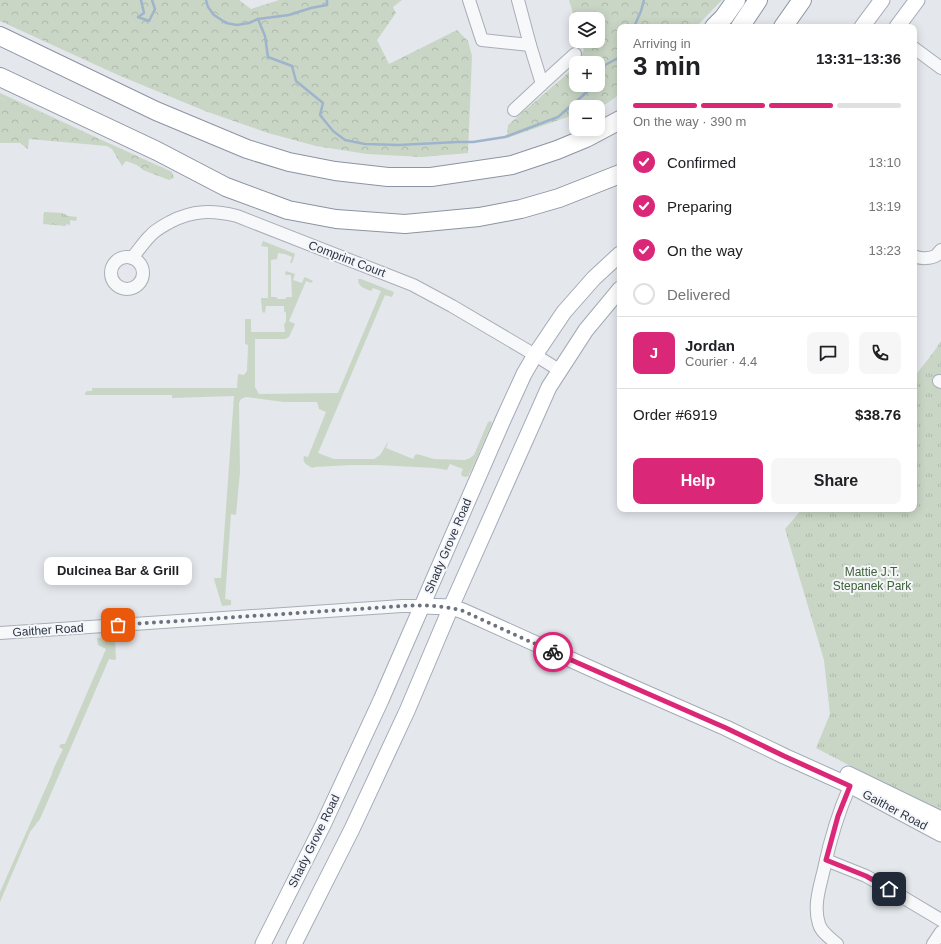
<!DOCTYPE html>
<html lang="en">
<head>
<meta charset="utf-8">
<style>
  body { margin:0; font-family:Arial,sans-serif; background:#f6f6f6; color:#202124; height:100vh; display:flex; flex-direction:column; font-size:15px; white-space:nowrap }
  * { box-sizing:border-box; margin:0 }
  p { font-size:13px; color:#757577 }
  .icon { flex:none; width:22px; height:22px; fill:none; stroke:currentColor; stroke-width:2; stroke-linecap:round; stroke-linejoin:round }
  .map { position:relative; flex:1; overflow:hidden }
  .sheet { position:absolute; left:617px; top:24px; width:300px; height:488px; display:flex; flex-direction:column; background:#fff; border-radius:8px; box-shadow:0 2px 10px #0003 }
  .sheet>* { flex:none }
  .controls { position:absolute; left:569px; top:12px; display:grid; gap:8px }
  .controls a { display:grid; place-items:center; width:36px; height:36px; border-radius:8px; background:#fff; box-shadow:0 2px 10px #0003; font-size:20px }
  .pin { position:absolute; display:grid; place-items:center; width:34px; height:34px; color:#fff; margin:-17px; border-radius:8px; box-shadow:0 2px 6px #0006 }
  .courier { position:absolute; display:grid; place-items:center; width:40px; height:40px; margin:-20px; border:3px solid #db2777; border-radius:50%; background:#fff; color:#222; box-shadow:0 1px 5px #0007 }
  .bubble { position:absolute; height:28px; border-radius:8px; background:#fff; box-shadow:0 2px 10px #0003; font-size:13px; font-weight:700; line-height:28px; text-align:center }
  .overview em { font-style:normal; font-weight:700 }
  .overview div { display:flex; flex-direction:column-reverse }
  .overview { display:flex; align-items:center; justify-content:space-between; height:68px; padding:0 16px }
  h1 { font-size:26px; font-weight:700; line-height:30px }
  .bar { display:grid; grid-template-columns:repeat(4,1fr); gap:6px 4px; align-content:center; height:48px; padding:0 16px }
  .bar i { height:5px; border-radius:3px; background:#e0e0e0 }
  .bar .on { background:#db2777 }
  .bar p { grid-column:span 4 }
  .line { display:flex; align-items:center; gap:10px; padding:0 16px; border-top:1px solid #e0e0e0 }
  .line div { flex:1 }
  .round { display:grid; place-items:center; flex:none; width:42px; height:42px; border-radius:8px; background:#f6f6f6 }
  ol { padding:0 16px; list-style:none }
  li { display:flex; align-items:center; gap:12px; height:44px }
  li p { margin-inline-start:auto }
  li .icon { padding:4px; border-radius:50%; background:#db2777; color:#fff; stroke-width:4 }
  li:last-child { color:#757577 }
  li i { width:22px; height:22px; border:2px solid #e0e0e0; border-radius:50% }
  .button { display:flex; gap:8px; margin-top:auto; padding:8px 16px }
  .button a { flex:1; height:46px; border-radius:8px; background:#db2777; color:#fff; font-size:16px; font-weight:700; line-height:46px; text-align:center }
  .button a+a { background:#f6f6f6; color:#202124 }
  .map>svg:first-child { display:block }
  .green { fill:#c9d6c5 }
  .forest { fill:url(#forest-crowns) }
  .park { fill:url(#park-tufts) }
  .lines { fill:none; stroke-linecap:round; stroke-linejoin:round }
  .stream { stroke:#9fb4cc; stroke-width:2.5 }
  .minor-casing { stroke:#a9aeb7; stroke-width:14 }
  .major-casing { stroke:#a3abb8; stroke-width:17 }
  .highway-casing { stroke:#8b94a3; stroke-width:20 }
  .minor { stroke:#f7f8fa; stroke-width:12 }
  .major { stroke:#fff; stroke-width:15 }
  .highway { stroke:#fff; stroke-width:18 }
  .done { stroke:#6c737f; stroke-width:4; stroke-dasharray:0 7.2 }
  .route { stroke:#db2777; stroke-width:5 }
  .labels { text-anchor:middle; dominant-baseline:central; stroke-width:4; stroke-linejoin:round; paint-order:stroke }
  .street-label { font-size:12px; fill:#2b3445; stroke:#f4f6f9 }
  .park-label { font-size:12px; fill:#3f6138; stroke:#f4f6f9 }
</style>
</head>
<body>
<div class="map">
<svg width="941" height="944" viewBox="0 0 941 944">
  <defs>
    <pattern id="forest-crowns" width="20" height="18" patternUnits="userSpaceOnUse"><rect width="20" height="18" fill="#c9d6c5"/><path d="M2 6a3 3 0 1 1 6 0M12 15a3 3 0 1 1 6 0" fill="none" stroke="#adb8ab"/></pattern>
    <pattern id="park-tufts" width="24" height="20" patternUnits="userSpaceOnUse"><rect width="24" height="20" fill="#c9d6c5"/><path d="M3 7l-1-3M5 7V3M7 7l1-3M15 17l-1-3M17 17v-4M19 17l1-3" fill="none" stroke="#adb8ab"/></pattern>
  </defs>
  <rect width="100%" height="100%" fill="#e4e7ec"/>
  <g class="green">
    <path d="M0,93L33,108L115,146L16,101H7L0,98Z"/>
    <path d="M263,241L293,253L295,254L292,263H290L292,257L285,254L278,253L277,259L271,260V297H276L278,299H285L287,297H292L291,275H286L285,273L286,271L295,274L293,280L302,283L304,278L305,277L313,281L311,283L306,281L289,321L295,324L289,337L285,339H255V387L259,394L338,393L381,291L373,288L371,291C364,288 358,287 358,279H361L394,292L392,297L385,295L318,453L334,459H374L380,455L388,442V443L386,448L413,459L415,455L417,454L434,459L465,460L470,458L474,455L488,422L491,421L492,423L472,469L469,474V476L465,477L462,476L461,474L463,469L450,464L447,470L435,468L377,465H351L314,467L313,468C307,465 302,463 304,456L308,457L326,412L319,409L317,402H284L246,397L241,399L239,403L240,472L236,515L231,514L225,599L231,600V605L222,606L214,579V578H221L234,396L172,398V395H85V393L87,391H92V388H237L238,374L244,375L247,371L248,345L245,344V319H251V332H285L284,324L286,322V313L284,311V306H266L265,312L264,313L262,311L261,298H268V247L261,246Z"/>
    <path d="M113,637L115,640L116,659L114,660L109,659L40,819L30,832L0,902V892L52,774C53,768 60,756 63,749L59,747L61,744H65L106,649L98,645L97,638Z"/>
  </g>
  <g class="forest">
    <path d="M0,0H239L251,9L279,0H402L393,7L396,13L377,40L389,64L457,30L468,41L472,56L468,153L422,157L367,154L316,146L268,133L205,111L118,75L0,21Z"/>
    <path d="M569,0H722L696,27H620V94L606,104L598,107H576V114L507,138L508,125L574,68L576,64V85H598V63H577L584,50L581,41H598V19H576V23Z"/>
    <path d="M0,98L7,101H16L172,172L174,178L169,180L143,170L137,165L126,161L122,166L112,149L107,146L29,139L28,149L20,143H0Z"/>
  </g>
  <g class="park">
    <path d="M44,212L63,213L68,216L77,217L76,221L70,220V225L66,224V226L43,224Z"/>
    <path d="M941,341V813L816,748L830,714L824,660L785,529L802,509H914V377L933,353Z"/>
  </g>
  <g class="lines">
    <g class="stream">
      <path d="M141,0L144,13L138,17L149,21L155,9L152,0"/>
      <path d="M206,0L208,7L214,15L226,23L237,25L249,23L258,19L289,15L311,8L327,5V0"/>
      <path d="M258,19L265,36L268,57L292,66L296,81L323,103L320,115L333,131L345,140L365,144L399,145L457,142H473L505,137L558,117L595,85"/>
      <path d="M634,27L641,11L644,0"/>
      <path d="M598,80L605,65L620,57"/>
    </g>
    <g class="minor-casing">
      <g id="minor">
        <path d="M469,0L482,40L530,45L518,0"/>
        <path d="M914,48L941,68"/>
        <path d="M542,84L575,54"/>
        <path d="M514,110L542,84L530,45"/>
        <path d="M914,256C920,259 931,259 937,255C938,253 940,251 941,250"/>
        <circle cx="127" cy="273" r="16"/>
        <path d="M132,258C138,251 143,243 150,236C155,230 163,226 170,222C193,210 212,210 237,216L413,285L452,306L535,355L559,370"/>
        <path d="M939,381L941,382"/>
        <path d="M0,633L402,606H422"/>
        <path d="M826,860L866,876L889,889L941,920"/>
        <path d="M837,944C830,938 821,932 819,924C813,906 820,886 824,869C830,840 838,813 850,786"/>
        <path d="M933,944L941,932"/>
      </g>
    </g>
    <g class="major-casing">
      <g id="major">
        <path d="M862,27L882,0"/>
        <path d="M897,27L917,0"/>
        <path d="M422,606L451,607L463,611L614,679L726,728L784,756L855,788L941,834"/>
        <path d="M848,774L941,819"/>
        <path d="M263,944L323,825L381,700L503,420L524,374L535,355L564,312L594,278L620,254"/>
        <path d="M294,944L352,829L407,711L451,607L549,387L586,330L620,289"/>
      </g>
    </g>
    <g class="highway-casing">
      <g id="highway">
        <path d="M714,27L724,17L736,0"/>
        <path d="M740,27L758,0"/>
        <path d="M783,27L802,0"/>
        <path d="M0,36L156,111L247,149L289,162L335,171L388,177H431L512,165L557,150L586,138L620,120"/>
        <path d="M0,77L157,151L226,187L288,210L336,219L405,224L479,217L521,209L559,198L620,174"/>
      </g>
    </g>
    <use href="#minor" class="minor"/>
    <use href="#major" class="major"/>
    <use href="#highway" class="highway"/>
  </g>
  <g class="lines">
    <path class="done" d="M118,625L402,606C422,605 443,605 463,611L553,652"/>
    <path class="route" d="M553,652L726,728L784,756L850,786L838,816L826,860L866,876L889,889"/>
  </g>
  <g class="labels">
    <g class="street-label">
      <text transform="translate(347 259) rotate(21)">Comprint Court</text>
      <text transform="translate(448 546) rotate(-67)">Shady Grove Road</text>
      <text transform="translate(48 630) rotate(-4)">Gaither Road</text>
      <text transform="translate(895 810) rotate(28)">Gaither Road</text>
      <text transform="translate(314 841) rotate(-64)">Shady Grove Road</text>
    </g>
    <g class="park-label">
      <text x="872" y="572">Mattie J.T.<tspan x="872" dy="14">Stepanek Park</tspan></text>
    </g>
  </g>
</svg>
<div class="controls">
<a><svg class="icon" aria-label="layers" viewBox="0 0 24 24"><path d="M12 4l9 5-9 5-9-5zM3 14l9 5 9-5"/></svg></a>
<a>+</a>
<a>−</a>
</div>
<div class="pin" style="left:118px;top:625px;background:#ea580c"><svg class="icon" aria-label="bag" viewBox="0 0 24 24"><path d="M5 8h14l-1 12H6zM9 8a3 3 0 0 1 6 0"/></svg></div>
<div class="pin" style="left:889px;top:889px;background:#1f2937"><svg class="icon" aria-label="home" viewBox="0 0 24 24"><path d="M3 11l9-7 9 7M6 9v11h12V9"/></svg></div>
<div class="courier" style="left:553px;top:652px"><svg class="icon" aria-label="bike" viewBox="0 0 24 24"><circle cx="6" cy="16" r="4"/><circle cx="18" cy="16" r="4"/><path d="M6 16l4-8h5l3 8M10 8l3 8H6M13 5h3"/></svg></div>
<div class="bubble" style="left:44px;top:557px;width:148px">Dulcinea Bar &amp; Grill</div>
<section class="sheet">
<div class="overview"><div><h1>3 min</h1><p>Arriving in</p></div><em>13:31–13:36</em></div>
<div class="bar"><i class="on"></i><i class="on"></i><i class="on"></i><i></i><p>On the way · 390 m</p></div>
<ol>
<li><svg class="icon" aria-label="check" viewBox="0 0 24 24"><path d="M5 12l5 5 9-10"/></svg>Confirmed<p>13:10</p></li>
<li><svg class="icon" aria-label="check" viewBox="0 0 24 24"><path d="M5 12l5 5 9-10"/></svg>Preparing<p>13:19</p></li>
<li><svg class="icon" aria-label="check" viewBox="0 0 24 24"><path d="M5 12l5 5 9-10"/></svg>On the way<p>13:23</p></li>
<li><i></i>Delivered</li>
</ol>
<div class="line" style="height:72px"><b class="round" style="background:#db2777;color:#fff">J</b><div><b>Jordan</b><p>Courier · 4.4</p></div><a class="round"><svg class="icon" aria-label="chat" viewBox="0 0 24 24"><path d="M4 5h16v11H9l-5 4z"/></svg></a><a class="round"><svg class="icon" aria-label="phone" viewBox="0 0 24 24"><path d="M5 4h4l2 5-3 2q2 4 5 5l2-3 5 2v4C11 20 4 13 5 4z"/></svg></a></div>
<div class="line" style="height:52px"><div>Order #6919</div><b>$38.76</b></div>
<div class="button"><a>Help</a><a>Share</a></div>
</section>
</div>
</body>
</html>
